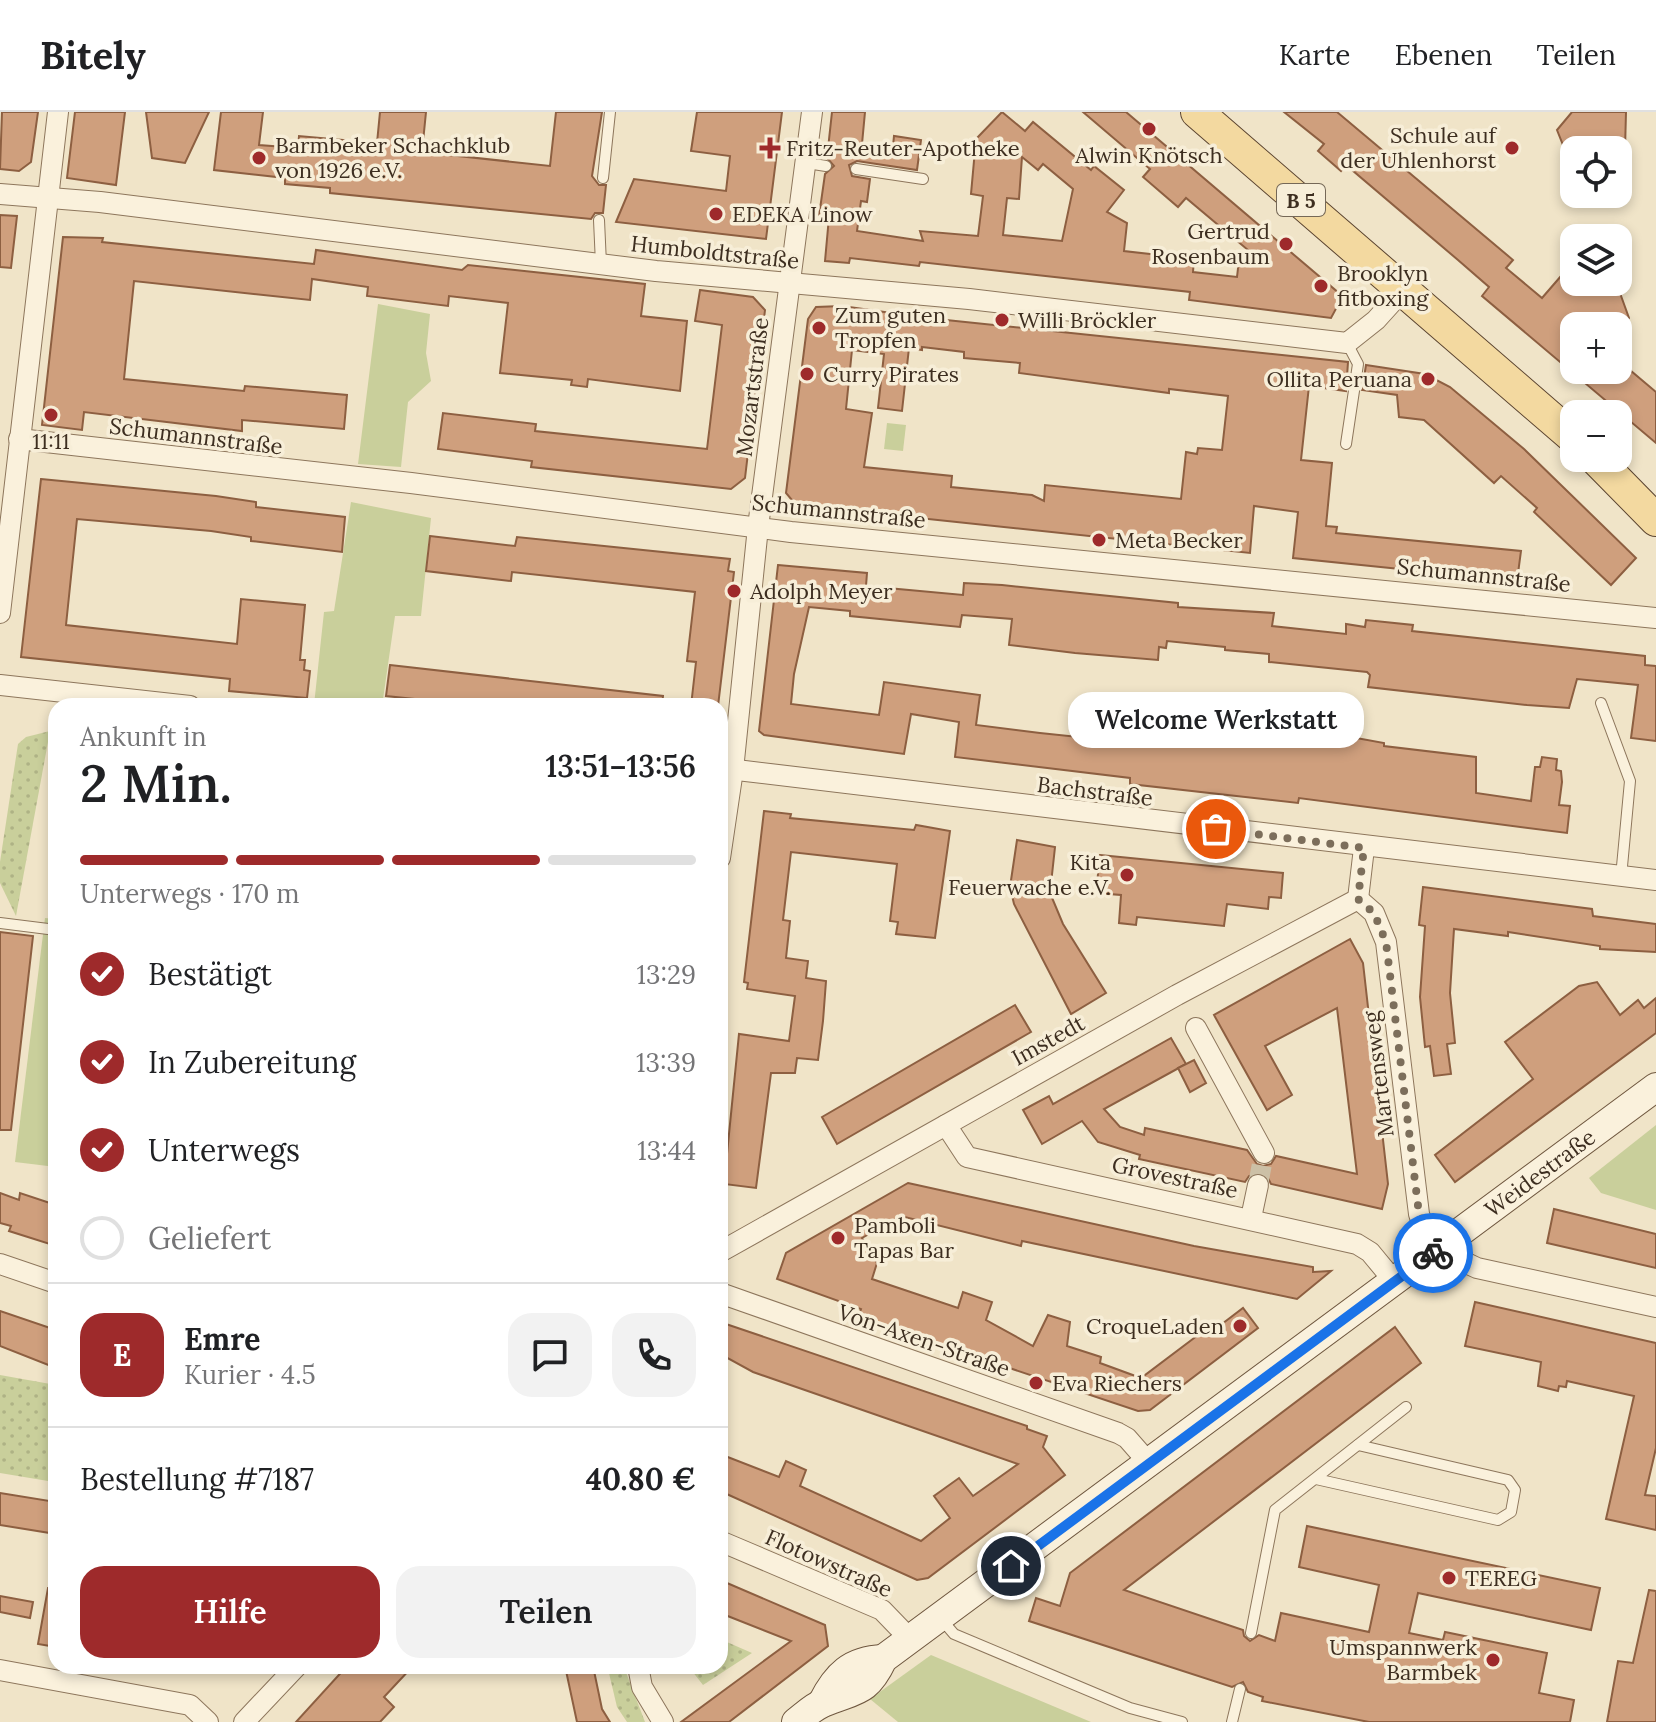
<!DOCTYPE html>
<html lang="de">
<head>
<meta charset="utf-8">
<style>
  body { margin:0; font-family:Lora,serif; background:#f2f2f2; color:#202124; height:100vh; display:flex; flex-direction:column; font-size:30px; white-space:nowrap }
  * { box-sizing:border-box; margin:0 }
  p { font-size:26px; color:#757577 }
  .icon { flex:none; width:44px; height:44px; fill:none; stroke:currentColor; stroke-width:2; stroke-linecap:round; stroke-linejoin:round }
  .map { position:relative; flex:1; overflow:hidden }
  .panel { position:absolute; left:48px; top:586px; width:680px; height:976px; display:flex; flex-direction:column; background:#fff; border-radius:24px; box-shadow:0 4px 12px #0003 }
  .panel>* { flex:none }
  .controls { position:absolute; left:1560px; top:24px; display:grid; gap:16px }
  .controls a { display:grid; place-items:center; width:72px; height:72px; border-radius:16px; background:#fff; box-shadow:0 4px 12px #0003; font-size:40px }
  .pin { position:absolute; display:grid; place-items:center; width:68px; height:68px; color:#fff; margin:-34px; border:4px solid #fff; border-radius:50%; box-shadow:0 2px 8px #0007 }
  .courier { position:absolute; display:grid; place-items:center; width:80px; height:80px; margin:-40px; border:6px solid #1a73e8; border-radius:50%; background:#fff; color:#222; box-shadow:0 2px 10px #0007 }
  .bubble { position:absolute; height:56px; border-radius:24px; background:#fff; box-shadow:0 4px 12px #0003; font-size:26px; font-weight:600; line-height:56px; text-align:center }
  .overview em { font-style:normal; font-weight:600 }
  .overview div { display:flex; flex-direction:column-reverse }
  .overview { display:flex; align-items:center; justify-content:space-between; height:136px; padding:0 32px }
  h1 { font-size:52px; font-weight:600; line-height:60px }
  .bar { display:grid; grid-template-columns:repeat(4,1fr); gap:12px 8px; align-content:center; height:96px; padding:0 32px }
  .bar i { height:10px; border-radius:6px; background:#e0e0e0 }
  .bar .on { background:#9e2a2b }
  .bar p { grid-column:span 4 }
  .line { display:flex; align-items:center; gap:20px; padding:0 32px; border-top:2px solid #e0e0e0 }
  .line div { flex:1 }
  .round { display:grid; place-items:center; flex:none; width:84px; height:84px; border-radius:24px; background:#f2f2f2 }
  ol { padding:0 32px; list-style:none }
  li { display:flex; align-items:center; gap:24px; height:88px }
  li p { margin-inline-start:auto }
  li .icon { padding:8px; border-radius:50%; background:#9e2a2b; color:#fff; stroke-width:4 }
  li:last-child { color:#757577 }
  li i { width:44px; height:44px; border:4px solid #e0e0e0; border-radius:50% }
  .action { display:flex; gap:16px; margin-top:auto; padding:16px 32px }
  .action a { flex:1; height:92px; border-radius:24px; background:#9e2a2b; color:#fff; font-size:32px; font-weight:600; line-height:92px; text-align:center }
  .action a+a { background:#f2f2f2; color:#202124 }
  header { display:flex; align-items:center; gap:48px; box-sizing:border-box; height:112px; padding:0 40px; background:#fff; border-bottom:2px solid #e0e0e0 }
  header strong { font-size:38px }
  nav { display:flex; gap:44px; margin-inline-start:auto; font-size:28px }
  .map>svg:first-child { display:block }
  .grass { fill:url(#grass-dots) }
  .park { fill:#c9cf9b }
  .building { fill:#cf9f7d; stroke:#8d5f41; stroke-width:2; fill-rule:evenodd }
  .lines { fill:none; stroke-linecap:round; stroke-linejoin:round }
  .street-tunnel { stroke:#ccc0a6; stroke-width:20; stroke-dasharray:20 10; stroke-linecap:butt }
  .lane-casing { stroke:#8d765c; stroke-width:12 }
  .street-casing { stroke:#8d765c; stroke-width:22 }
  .secondary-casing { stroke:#6f573f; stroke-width:30 }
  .primary-casing { stroke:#5b4430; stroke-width:34 }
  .lane { stroke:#faf1dc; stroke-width:10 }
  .street { stroke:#faf1dc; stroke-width:20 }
  .secondary { stroke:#faf1dc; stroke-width:28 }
  .primary { stroke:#f3d9a0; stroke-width:32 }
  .done { stroke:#7c6e5b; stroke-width:8; stroke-dasharray:0 14.4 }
  .route { stroke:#1a73e8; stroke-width:10 }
  .poi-dot { fill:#9e2a2b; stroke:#f7eed8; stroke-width:3 }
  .labels { text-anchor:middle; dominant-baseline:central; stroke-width:7; stroke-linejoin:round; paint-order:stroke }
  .shield { fill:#f7eed8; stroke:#756857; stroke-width:2 }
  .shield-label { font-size:20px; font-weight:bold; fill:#3d2e20 }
  .poi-label { font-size:22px; fill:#3d2e20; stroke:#f7eed8; text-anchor:start }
  .street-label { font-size:22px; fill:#3d2e20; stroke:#f7eed8 }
</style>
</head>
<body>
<header>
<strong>Bitely</strong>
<nav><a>Karte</a><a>Ebenen</a><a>Teilen</a></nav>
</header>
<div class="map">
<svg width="1656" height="1610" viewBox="0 0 1656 1610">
  <defs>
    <pattern id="grass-dots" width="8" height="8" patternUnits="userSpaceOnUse" patternTransform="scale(2)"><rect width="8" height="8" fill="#c9cf9b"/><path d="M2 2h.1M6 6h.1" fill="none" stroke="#aeb285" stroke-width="1.8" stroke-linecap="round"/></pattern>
  </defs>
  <rect width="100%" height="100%" fill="#f0e4c8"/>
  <g class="grass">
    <path d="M50,619L16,804L0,771V750L18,632L26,625Z"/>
    <path d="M0,1263L56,1273L54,1370L0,1361Z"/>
    <path d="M720,1527L752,1541L703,1573L692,1559L673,1556L720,1554Z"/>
    <path d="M624,1555L645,1610H627L617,1595L608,1557Z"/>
  </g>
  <g class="park">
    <path d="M378,192L430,202L426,241L431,269L408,290L401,355L358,352Z"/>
    <path d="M887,311L906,313L903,339L884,337Z"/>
    <path d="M351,390L431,406L421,504H395L382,594L314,593L324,500L334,499Z"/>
    <path d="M45,806L56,807V1055L15,1050Z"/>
    <path d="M1656,1013V1098L1601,1081L1589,1066Z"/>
    <path d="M931,1543L1091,1610H898L870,1587Z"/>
  </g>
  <g class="building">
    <path d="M2,0H38L31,50L19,59L0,57Z"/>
    <path d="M75,0H125L116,73L67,66Z"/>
    <path d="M146,0H209L185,51L152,46Z"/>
    <path d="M221,0H263L259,33L298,36L299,24L377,31L380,0H426L422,40L550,54L556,0H602L592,64L599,73H606L603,101H595L591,107L330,81V76L285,72V66L214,58Z"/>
    <path d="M697,0H782L766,127L616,110L634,67L726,79L730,44L691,39Z"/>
    <path d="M832,0H865L862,32L893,34L894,24L921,28L917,58L857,49L849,53L852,64L870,67L867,90L861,89L857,119L923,129L920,119L978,124L983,84L971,82L976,27L1002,0L1025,19L1033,10L1091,58L1094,54L1124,78L1107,100L1127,111L1124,139L1194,147L1193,160L1237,165L1239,148L1248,138L1186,86L1178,95L1143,65L1150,57L1083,0H1126L1340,182L1338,193L1331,206L1189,188L1190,180L920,150L919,154L850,146L849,151L825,149L829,105L819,104L825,62L834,54L827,46ZM1022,45L1038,58L1043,52L1073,77L1062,129L1003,123L1007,86L1019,87Z"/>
    <path d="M1284,0H1337L1513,148L1506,156L1542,186L1574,149V170H1616L1629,206L1622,214H1574V258H1618V248L1656,280V331L1482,184L1489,175L1458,148L1346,53L1341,59L1318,39L1324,32Z"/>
    <path d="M1572,0H1626L1625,38H1565L1557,18Z"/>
    <path d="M0,103L17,104L11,156L0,155Z"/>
    <path d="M63,125L103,126L102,130L314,152L316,138L462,158L468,153L645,172L641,204L687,209L680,279L588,267L587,275L571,273L572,268L500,261L508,191L449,184L448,194L367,184L368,175L312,167L310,188L134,169L124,267L244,279L245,274L347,283L344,317L242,308V319L84,300L82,318L42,313Z"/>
    <path d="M700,178L753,185L765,198L745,366L731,377L531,355L532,349L438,337L443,301L536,312L535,319L707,337L722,213L695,209Z"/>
    <path d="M842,194L927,206L1348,250L1346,279L1309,274L1301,348L1332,351L1326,414L1337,415L1336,421L1521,439L1517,469L1293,446L1298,400L1254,394L1250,441L796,393L786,381L808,207L816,195ZM922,235L964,240V246L1020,251L1019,261L1169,281V277L1228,284L1222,338L1198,336L1197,342L1186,340L1181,387L1045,373L1044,389L1032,383L951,375L952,364L864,355L872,301L846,297L852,238L884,242L878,296L902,299L909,236L922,238Z"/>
    <path d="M1366,253L1425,262L1450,275L1524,337L1636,446L1611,473L1534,400L1537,396L1501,364L1494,371L1424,308L1399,305L1397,283L1362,278Z"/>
    <path d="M41,367L216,384L256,390V395L345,405L342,440L251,429V425L211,419L77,407L66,513L237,532L241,487L305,493L300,548H305L304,558L310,559L307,586L229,579L230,567L21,545Z"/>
    <path d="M430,424L515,434L517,425L730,447L728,459L734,460L718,594H691L696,550L687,549L695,480L512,460L511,469L426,459Z"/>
    <path d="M778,453L867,461L866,474L963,483L964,471L1002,473L1178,491V495L1274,501L1272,514L1346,522V512L1365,515L1366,508L1413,513L1412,519L1645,544V553L1656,554V629L1631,626L1638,573L1577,567L1569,596L1527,593L1368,575L1370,563L1367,560L1269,550V542L1225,538V535L1167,529L1166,536L1159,535L1158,548L1075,541L1009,533L1012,507L962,503L960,515L850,504V499L809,495L794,562L791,592L879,603L884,570L980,583L976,613L1040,621L1097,627L1098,619L1141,625L1143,611L1315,632L1316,620L1340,623L1384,631V634L1476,645V681L1531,689L1535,655H1540L1542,645L1557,647L1556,658L1561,659L1562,670L1559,693L1570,694L1567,721L1299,686L1298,691L1130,672V666L955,645L959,610L911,602L904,642L764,623L759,619Z"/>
    <path d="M390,553L663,584L662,594H482L386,584Z"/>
    <path d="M764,699L791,702L790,706L914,718L916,713L950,719L935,826L896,822L898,810L890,809L897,752L791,740L783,808L790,809L786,846L808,849L806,866L826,869L823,909L818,948L797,946L795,961H771L756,1076L724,1072L739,922L789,929L795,884L747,877L748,871L744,870Z"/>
    <path d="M1017,728L1055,735L1050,781L1063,812L1106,881L1071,902L1014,792L1010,775Z"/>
    <path d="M1100,743L1283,761L1281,786L1269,785L1268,797L1227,792L1224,814L1137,805L1136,813L1119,811L1121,783L1096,781Z"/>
    <path d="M1423,775L1592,797L1593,804L1656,812V840L1600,837V834L1508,820V824L1454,817L1450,881L1455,931L1447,932L1451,962L1434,964L1430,934L1425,935L1420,885L1425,814L1419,813Z"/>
    <path d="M0,820L33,824L11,1018H0Z"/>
    <path d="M1350,827L1363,851L1388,1072L1382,1097L1271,1072L1267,1064L1260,1060L1249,1064L1245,1070L1139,1047L1140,1043L1098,1030L1082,1009L1042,1032L1023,998L1049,984L1053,992L1171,926L1186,952L1104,997L1120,1015L1144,1023L1145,1016L1247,1038L1257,1052L1263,1054L1271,1052L1276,1044L1357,1062L1337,896L1265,934L1292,983L1267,998L1214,903Z"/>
    <path d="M1597,870L1620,903L1638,888L1644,896L1656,886V921L1455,1070L1435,1043L1533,967L1505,930L1579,874Z"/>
    <path d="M1015,893L1031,920L837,1032L822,1005Z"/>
    <path d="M1194,948L1206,971L1190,980L1178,956Z"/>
    <path d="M908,1071L1194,1134L1313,1155V1160L1331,1159L1297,1187L1022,1129L1021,1134L901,1104L862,1126L877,1151L872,1167L958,1196L963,1180L992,1190L986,1208L1033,1234L1048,1203L1070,1210L1067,1234L1101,1245L1100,1251L1141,1266L1214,1211L1218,1215L1243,1196L1258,1216L1150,1298L1138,1299L869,1209L870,1207L859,1203L861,1197L777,1167L786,1141Z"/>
    <path d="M0,1081L19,1088L20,1081L56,1093V1134L9,1119L11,1114L0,1111Z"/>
    <path d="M1554,1097L1656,1122V1156L1547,1131Z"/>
    <path d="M1475,1190L1656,1231V1336L1645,1383L1656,1384V1418L1606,1407L1634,1284L1567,1269L1566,1275L1559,1274L1558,1279L1538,1274L1541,1250L1465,1234Z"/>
    <path d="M0,1199L56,1218V1256L0,1234Z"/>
    <path d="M720,1210L1027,1314V1317L1047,1324L1043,1335L1065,1363L928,1466L917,1468L720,1379V1342L779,1365L786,1349L806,1358L800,1374L921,1429L950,1406L934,1384L959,1366L973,1384L1018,1352L753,1260L720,1242Z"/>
    <path d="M1395,1215L1421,1251L1124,1478L1243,1518L1244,1524L1250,1529L1259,1523L1275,1529L1281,1501L1369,1520L1379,1473L1299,1455L1307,1414L1600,1476L1591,1518L1418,1481L1409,1521L1443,1528L1445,1520L1547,1541L1539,1581L1574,1588L1570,1610H1369L1262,1589L1263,1585L1248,1580L1243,1570L1232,1575L1029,1509L1036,1486L1060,1494L1070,1461Z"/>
    <path d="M0,1381L56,1390V1422L0,1413Z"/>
    <path d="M720,1468L825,1513L828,1534L729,1610H681L791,1529L720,1501Z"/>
    <path d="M48,1476L56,1477V1535L38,1532Z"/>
    <path d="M1649,1478L1656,1479V1610H1607L1618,1549L1633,1551Z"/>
    <path d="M0,1484L33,1490L30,1506L0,1500Z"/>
    <path d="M347,1554H413L384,1585L394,1595L380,1610H296Z"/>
    <path d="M565,1554H593L602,1597L610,1610H577Z"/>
  </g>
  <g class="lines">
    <path class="street-tunnel" d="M1258,1073L1264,1041"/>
    <g class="lane-casing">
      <g id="lane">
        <path d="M807,51L826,54"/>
        <path d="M856,57L923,67"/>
        <path d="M603,66L610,0"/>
        <path d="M599,108L601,152"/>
        <path d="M1346,332L1358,252L1347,231"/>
        <path d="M1601,591L1630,669L1621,765"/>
        <path d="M0,811L56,818"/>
        <path d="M1316,1367L1498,1408L1511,1400L1515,1378L1508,1368L1358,1333"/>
        <path d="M942,1508L954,1522L1130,1596L1182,1610"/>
        <path d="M1251,1521L1275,1398L1406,1295"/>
        <path d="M1232,1610L1240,1577"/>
      </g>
    </g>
    <g class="street-casing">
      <g id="street">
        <path d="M0,82L100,90L656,159L969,187L1347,231L1376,208L1404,177"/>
        <path d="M19,327L411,371L791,420L1656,506"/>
        <path d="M0,501L58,0"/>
        <path d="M0,573L190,594"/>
        <path d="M720,656L1656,768"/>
        <path d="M720,746L733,658L758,415L812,0"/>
        <path d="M1358,787L1374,801L1386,830L1419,1102C1426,1128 1454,1146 1477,1156L1656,1195"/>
        <path d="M1358,787L1364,736"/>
        <path d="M1196,916L1264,1041"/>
        <path d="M946,1013L967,1045L1357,1132L1370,1140L1394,1169"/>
        <path d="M1251,1106L1258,1073"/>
        <path d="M720,1140L1177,883L1358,787"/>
        <path d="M0,1152L56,1171"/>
        <path d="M720,1181L1118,1321L1127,1326L1148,1350"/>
        <path d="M720,1429L882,1498L911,1528"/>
        <path d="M638,1554L642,1575L663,1610"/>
        <path d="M0,1558L190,1593L208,1610"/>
        <path d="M244,1610L297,1554"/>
      </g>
    </g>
    <g class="secondary-casing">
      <g id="secondary">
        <path d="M822,1591C836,1563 851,1548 883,1547"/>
        <path id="s1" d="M796,1610C804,1604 813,1595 823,1591C855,1577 866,1583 883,1547L1656,975"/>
      </g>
    </g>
    <g class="primary-casing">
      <g id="primary">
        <path d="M1197,0L1574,326"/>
        <path d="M1595,346L1656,408"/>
      </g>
    </g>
    <use href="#lane" class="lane"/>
    <use href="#street" class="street"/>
    <use href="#secondary" class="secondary"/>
    <use href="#primary" class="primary"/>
  </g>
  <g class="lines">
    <path class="done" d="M1216,717L1364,736L1358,787L1374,801L1386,830L1419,1102L1442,1134L1433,1141"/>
    <path class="route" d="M1011,1454L1433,1141"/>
  </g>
  <g class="poi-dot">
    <circle cx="1149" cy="17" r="8"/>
    <path d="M766 24h8v8h8v8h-8v8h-8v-8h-8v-8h8z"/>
    <circle cx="1512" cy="36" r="8"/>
    <circle cx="259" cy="46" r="8"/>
    <circle cx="716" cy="102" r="8"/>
    <circle cx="1286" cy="132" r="8"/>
    <circle cx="1321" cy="174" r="8"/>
    <circle cx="1002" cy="208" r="8"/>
    <circle cx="819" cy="216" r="8"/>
    <circle cx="807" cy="262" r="8"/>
    <circle cx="1428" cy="267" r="8"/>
    <circle cx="51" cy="303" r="8"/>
    <circle cx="1099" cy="428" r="8"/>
    <circle cx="734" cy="479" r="8"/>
    <circle cx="1127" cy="763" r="8"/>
    <circle cx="838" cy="1126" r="8"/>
    <circle cx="1240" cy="1214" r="8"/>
    <circle cx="1036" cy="1271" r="8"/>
    <circle cx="1449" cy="1466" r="8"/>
    <circle cx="1493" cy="1548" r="8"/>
  </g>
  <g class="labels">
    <rect class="shield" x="1277" y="72" width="48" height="32" rx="6"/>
    <g class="shield-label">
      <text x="1301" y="88">B 5</text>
    </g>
    <g class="poi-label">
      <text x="1496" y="23" text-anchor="end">Schule auf<tspan x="1496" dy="25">der Uhlenhorst</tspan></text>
      <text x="275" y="33">Barmbeker Schachklub<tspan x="275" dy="25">von 1926 e.V.</tspan></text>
      <text x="786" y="36">Fritz-Reuter-Apotheke</text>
      <text x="1149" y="43" text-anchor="middle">Alwin Knötsch</text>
      <text x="732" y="102">EDEKA Linow</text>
      <text x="1270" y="119" text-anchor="end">Gertrud<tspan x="1270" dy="25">Rosenbaum</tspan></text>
      <text x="1337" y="161">Brooklyn<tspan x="1337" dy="25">fitboxing</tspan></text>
      <text x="835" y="203">Zum guten<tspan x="835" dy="25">Tropfen</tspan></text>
      <text x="1018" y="208">Willi Bröckler</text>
      <text x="823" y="262">Curry Pirates</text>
      <text x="1412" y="267" text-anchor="end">Ollita Peruana</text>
      <text x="51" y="329" text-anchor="middle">11:11</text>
      <text x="1115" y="428">Meta Becker</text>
      <text x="750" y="479">Adolph Meyer</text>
      <text x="1111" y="750" text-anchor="end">Kita<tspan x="1111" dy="25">Feuerwache e.V.</tspan></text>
      <text x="854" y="1113">Pamboli<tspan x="854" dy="25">Tapas Bar</tspan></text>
      <text x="1224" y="1214" text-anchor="end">CroqueLaden</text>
      <text x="1052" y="1271">Eva Riechers</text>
      <text x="1465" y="1466">TEREG</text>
      <text x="1477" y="1535" text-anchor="end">Umspannwerk<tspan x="1477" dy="25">Barmbek</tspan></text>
    </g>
    <g class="street-label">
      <text transform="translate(715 140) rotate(6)">Humboldtstraße</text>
      <text transform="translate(752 275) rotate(-83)">Mozartstraße</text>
      <text transform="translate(196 324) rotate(7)">Schumannstraße</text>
      <text transform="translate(839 399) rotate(6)">Schumannstraße</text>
      <text transform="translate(1484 463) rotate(6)">Schumannstraße</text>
      <text transform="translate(1095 679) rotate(7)">Bachstraße</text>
      <text transform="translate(1048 928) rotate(-29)">Imstedt</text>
      <text transform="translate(1378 962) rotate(-97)">Martensweg</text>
      <text stroke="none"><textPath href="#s1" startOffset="928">Weidestraße</textPath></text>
      <text transform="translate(1175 1065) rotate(12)">Grovestraße</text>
      <text transform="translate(924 1228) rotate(19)">Von-Axen-Straße</text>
      <text transform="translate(829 1451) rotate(24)">Flotowstraße</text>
    </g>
  </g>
</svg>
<div class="controls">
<a><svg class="icon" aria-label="locate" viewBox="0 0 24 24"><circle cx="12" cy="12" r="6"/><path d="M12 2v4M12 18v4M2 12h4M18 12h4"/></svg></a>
<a><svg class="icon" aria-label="layers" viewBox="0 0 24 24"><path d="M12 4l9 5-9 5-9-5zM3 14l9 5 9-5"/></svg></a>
<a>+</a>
<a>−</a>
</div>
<div class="pin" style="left:1216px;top:717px;background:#ea580c"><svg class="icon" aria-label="bag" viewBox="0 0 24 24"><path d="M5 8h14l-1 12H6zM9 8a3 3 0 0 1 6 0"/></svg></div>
<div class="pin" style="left:1011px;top:1454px;background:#1f2937"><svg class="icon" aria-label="home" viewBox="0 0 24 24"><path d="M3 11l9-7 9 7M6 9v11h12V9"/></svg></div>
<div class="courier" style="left:1433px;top:1141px"><svg class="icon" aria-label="bike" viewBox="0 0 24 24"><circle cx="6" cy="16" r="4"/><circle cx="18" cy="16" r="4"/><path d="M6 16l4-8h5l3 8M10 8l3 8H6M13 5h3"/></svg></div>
<div class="bubble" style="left:1068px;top:580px;width:296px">Welcome Werkstatt</div>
<section class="panel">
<div class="overview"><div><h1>2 Min.</h1><p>Ankunft in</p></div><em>13:51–13:56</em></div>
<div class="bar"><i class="on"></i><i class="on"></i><i class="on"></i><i></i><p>Unterwegs · 170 m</p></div>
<ol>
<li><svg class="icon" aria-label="check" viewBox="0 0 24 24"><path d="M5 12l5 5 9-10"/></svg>Bestätigt<p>13:29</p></li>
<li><svg class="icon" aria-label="check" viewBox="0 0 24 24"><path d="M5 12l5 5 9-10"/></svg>In Zubereitung<p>13:39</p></li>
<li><svg class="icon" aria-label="check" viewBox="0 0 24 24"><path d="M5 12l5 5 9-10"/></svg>Unterwegs<p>13:44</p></li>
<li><i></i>Geliefert</li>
</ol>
<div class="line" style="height:144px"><b class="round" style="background:#9e2a2b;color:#fff">E</b><div><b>Emre</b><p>Kurier · 4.5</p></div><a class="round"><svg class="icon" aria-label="chat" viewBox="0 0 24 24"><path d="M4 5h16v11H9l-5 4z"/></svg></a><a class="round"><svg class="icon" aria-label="phone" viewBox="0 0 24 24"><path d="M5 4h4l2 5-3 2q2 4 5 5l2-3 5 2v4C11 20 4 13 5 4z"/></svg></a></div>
<div class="line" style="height:104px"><div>Bestellung #7187</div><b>40.80 €</b></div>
<div class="action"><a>Hilfe</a><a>Teilen</a></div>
</section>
</div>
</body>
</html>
